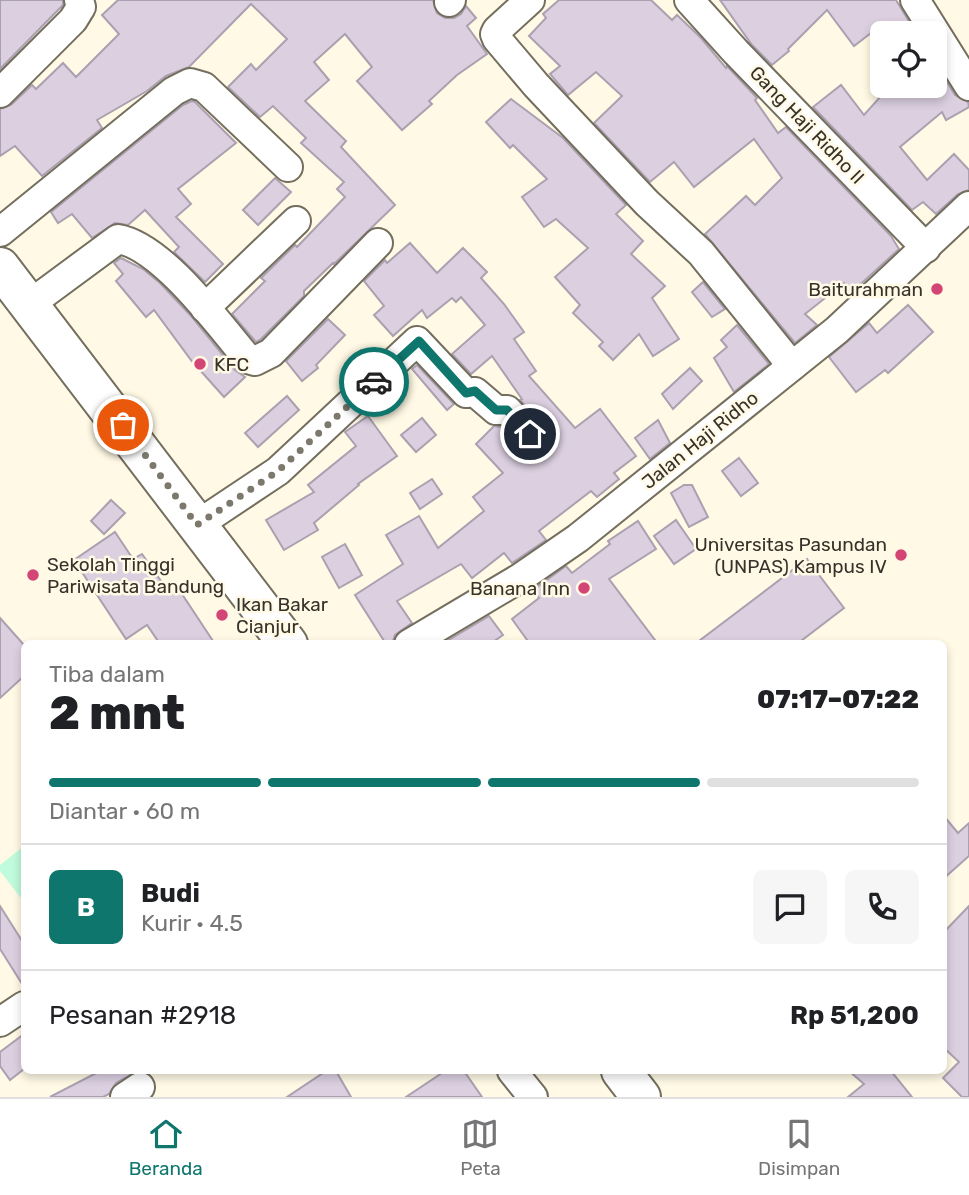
<!DOCTYPE html>
<html lang="id">
<head>
<meta charset="utf-8">
<style>
  body { margin:0; font-family:Rubik,sans-serif; background:#f6f6f6; color:#202124; height:100vh; display:flex; flex-direction:column; font-size:26px; white-space:nowrap }
  * { box-sizing:border-box; margin:0 }
  p { font-size:23px; color:#757577 }
  .icon { flex:none; width:38px; height:38px; fill:none; stroke:currentColor; stroke-width:2; stroke-linecap:round; stroke-linejoin:round }
  .map { position:relative; flex:1; overflow:hidden }
  .drawer { position:absolute; left:21px; top:640px; width:926px; height:434px; display:flex; flex-direction:column; background:#fff; border-radius:10px; box-shadow:0 4px 10px #0003 }
  .drawer>* { flex:none }
  .tools { position:absolute; left:870px; top:21px; display:grid; gap:14px }
  .tools a { display:grid; place-items:center; width:77px; height:77px; border-radius:10px; background:#fff; box-shadow:0 4px 10px #0003; font-size:35px }
  .pin { position:absolute; display:grid; place-items:center; width:60px; height:60px; color:#fff; margin:-30px; border:4px solid #fff; border-radius:50%; box-shadow:0 2px 7px #0007 }
  .courier { position:absolute; display:grid; place-items:center; width:70px; height:70px; margin:-35px; border:5px solid #0f766e; border-radius:50%; background:#fff; color:#222; box-shadow:0 2px 9px #0007 }
  .headline em { font-style:normal; font-weight:800 }
  .headline div { display:flex; flex-direction:column-reverse }
  .headline { display:flex; align-items:center; justify-content:space-between; height:119px; padding:0 28px }
  h1 { font-size:46px; font-weight:800; line-height:52px }
  .bar { display:grid; grid-template-columns:repeat(4,1fr); gap:10px 7px; align-content:center; height:84px; padding:0 28px }
  .bar i { height:9px; border-radius:5px; background:#e0e0e0 }
  .bar .current { background:#0f766e }
  .bar p { grid-column:span 4 }
  .line { display:flex; align-items:center; gap:18px; padding:0 28px; border-top:2px solid #e0e0e0 }
  .line div { flex:1 }
  .round { display:grid; place-items:center; flex:none; width:74px; height:74px; border-radius:10px; background:#f6f6f6 }
  .menu { display:flex; justify-content:space-around; align-items:center; height:98px; border-top:2px solid #e0e0e0; background:#fff; font-size:19px; color:#757577 }
  .menu a { display:grid; justify-items:center; gap:4px }
  .menu .current { color:#0f766e }
  .map>svg:first-child { display:block }
  .green { fill:#bffbdc }
  .building { fill:#dbcfe0; stroke:#aba0b0; stroke-width:2 }
  .lines { fill:none; stroke-linecap:round; stroke-linejoin:round }
  .minor-casing { stroke:#736e5d; stroke-width:32 }
  .primary-casing { stroke:#736e5d; stroke-width:42 }
  .minor { stroke:#fff; stroke-width:28 }
  .primary { stroke:#fff; stroke-width:38 }
  .done { stroke:#7c786c; stroke-width:7; stroke-dasharray:0 12.6 }
  .route { stroke:#0f766e; stroke-width:9 }
  .poi-dot { fill:#d24574; stroke:#fff9e5; stroke-width:2.5 }
  .labels { text-anchor:middle; dominant-baseline:central; stroke-width:5; stroke-linejoin:round; paint-order:stroke }
  .street-label { font-size:19px; fill:#35322b; stroke:#fff9e5 }
  .poi-label { font-size:19px; fill:#35322b; stroke:#fff9e5; text-anchor:end }
</style>
</head>
<body>
<div class="map">
<svg width="969" height="1097" viewBox="0 0 969 1097">
  <rect width="100%" height="100%" fill="#fff9e5"/>
  <path class="green" d="M24,846V902L0,871V865Z"/>
  <g class="building">
    <path d="M0,0H63V5L0,69Z"/>
    <path d="M118,0H433L437,13L445,18H454L461,14L466,6L476,18L467,26L487,54L457,75L429,101L432,104L402,130L357,81L372,67L345,34L314,62L329,80L305,101L346,141L341,147L395,205L334,264L333,263L304,291V296L261,339L256,342L232,314L265,281L261,278L295,245L297,247L345,197L337,189L344,182L301,143L306,138L273,106L260,117L228,87L251,64L256,70L287,39L251,4L189,67L166,76L147,91L97,120L102,128L42,176L15,146L0,156V109L11,105L32,85L36,89L63,63L76,77L119,34L102,15Z"/>
    <path d="M559,0H651L672,20L677,15L701,38L726,68L727,66L757,98L755,100L778,133L786,127L891,236L899,249L852,292L844,283L805,314L817,325L795,343L705,234L746,196L755,205L782,178L754,139L694,187L674,162L650,182L594,123L622,96L596,72L568,95L550,74L560,66L529,36L546,18L543,14Z"/>
    <path d="M720,0H896L916,33H871L854,46L827,10L788,49L789,51L772,65L752,45Z"/>
    <path d="M947,82L955,95L968,102L969,107L946,120L942,112L900,147L927,180L954,154L969,170V190L958,194L936,214L923,202L912,210L813,107L841,85L864,115L890,86H940Z"/>
    <path d="M511,99L563,138L626,205L616,214L643,241L631,254L665,286L652,298L679,339L653,356L639,334L613,360L599,346L603,342L573,313L580,305L555,277L588,248L556,219L544,227L522,197L547,179L513,145L510,148L486,122Z"/>
    <path d="M192,101L195,102L236,143L178,189L191,204L176,217L223,264L205,282L174,252L179,247L145,210L128,225L115,223L92,238L72,214L58,223L51,212L183,105Z"/>
    <path d="M275,178L291,192L258,225L243,210Z"/>
    <path d="M410,243L437,273L463,248L487,272L481,278L504,304L524,332L514,339L536,371L529,376L575,428L600,409L636,456L614,473L619,479L597,497L591,491L539,531L546,540L512,563L504,553L472,578L461,564L397,601L412,623L395,635L392,644H386L355,595L403,564L386,535L419,516L438,548L484,511L473,497L503,473L476,444L494,426L500,427L518,445L526,450H533L541,446L546,438V431L542,423L520,400L522,399L492,356L471,374L452,354L485,325L461,297L456,302L452,298L427,318L422,310L393,336L374,315L384,306L364,281L385,260L387,263Z"/>
    <path d="M121,258L143,269L160,283L192,317L235,370L245,377L224,397L191,360L154,310L146,317L116,281L123,274L114,263Z"/>
    <path d="M703,282L725,309L712,317L692,292Z"/>
    <path d="M908,305L933,332L888,373L885,370L856,392L829,357L869,323L877,333Z"/>
    <path d="M328,319L345,335L316,365L318,368L302,381L286,361Z"/>
    <path d="M737,325L769,364L734,392L714,358L727,347L721,340Z"/>
    <path d="M417,365L454,404L447,410L412,369Z"/>
    <path d="M690,368L702,381L673,409L662,394Z"/>
    <path d="M287,396L299,410L258,447L245,433Z"/>
    <path d="M368,416L397,456L358,484L359,485L314,523L318,530L284,550L266,520L314,492L308,485L356,446L345,432Z"/>
    <path d="M422,418L436,435L416,452L401,435Z"/>
    <path d="M658,420L670,443L650,459L635,438Z"/>
    <path d="M739,458L758,483L741,496L722,471Z"/>
    <path d="M432,479L442,494L420,509L410,493Z"/>
    <path d="M684,485H692L708,517L689,527L671,493Z"/>
    <path d="M111,500L125,513L104,534L91,521Z"/>
    <path d="M676,520L696,549L674,564L654,536Z"/>
    <path d="M638,521L656,549L609,579L658,644H530L512,619L539,598L533,590L566,566L572,573L610,544L608,541Z"/>
    <path d="M115,532L133,559L142,554L166,588L174,582L215,644H160L147,625L126,639L74,560Z"/>
    <path d="M345,544L362,575L339,588L322,557Z"/>
    <path d="M807,559L844,608L797,644H695Z"/>
    <path d="M489,616L503,635L490,644H442Z"/>
    <path d="M0,618L24,645V676L0,698Z"/>
    <path d="M943,815L958,833L969,823V856L943,879Z"/>
    <path d="M0,906L24,944V987L0,949Z"/>
    <path d="M969,906V1097H962L943,1078L959,1062L943,1047V933Z"/>
    <path d="M24,1034V1069L10,1080L0,1066V1052Z"/>
    <path d="M100,1071H137L116,1083L109,1094L103,1097H50Z"/>
    <path d="M326,1071H336L351,1097H287Z"/>
    <path d="M445,1071H464L482,1097H406Z"/>
    <path d="M849,1071H891L912,1097H848L864,1084Z"/>
  </g>
  <g class="lines">
    <g class="minor-casing">
      <g id="minor">
        <path d="M530,0L497,30L495,34L497,39L536,85L647,203L701,253L792,366"/>
        <path d="M689,0L736,52L926,248"/>
        <path d="M915,0L969,86"/>
        <path d="M449,2L451,0"/>
        <path d="M0,93L73,20L81,7L79,0"/>
        <path d="M0,232L174,91L190,83L204,87L288,167"/>
        <path d="M30,304L118,239C162,246 219,325 248,359L255,361L271,353L378,243"/>
        <path d="M205,308L296,221"/>
        <path d="M197,525L278,471L417,341L466,393L475,392L496,410H507L530,434"/>
        <path d="M409,644L520,578L578,538L837,330L969,206"/>
        <path d="M0,1022L24,1006"/>
        <path d="M512,1071L533,1097"/>
        <path d="M125,1097L140,1087"/>
      </g>
    </g>
    <g class="primary-casing">
      <g id="primary">
        <path d="M0,267L288,644"/>
        <path d="M621,1071L641,1097"/>
      </g>
    </g>
    <use href="#minor" class="minor"/>
    <use href="#primary" class="primary"/>
  </g>
  <g class="lines">
    <path class="done" d="M123,425L197,525L278,471L374,382"/>
    <path class="route" d="M374,382L419,341L466,393L475,391L496,410H507L530,434"/>
  </g>
  <g class="poi-dot">
    <circle cx="937" cy="289" r="7"/>
    <circle cx="200" cy="364" r="7"/>
    <circle cx="901" cy="555" r="7"/>
    <circle cx="33" cy="575" r="7"/>
    <circle cx="584" cy="588" r="7"/>
    <circle cx="222" cy="615" r="7"/>
  </g>
  <g class="labels">
    <g class="street-label">
      <text transform="translate(807 125) rotate(46)">Gang Haji Ridho II</text>
      <text transform="translate(700 440) rotate(-39)">Jalan Haji Ridho</text>
    </g>
    <g class="poi-label">
      <text x="923" y="289">Baiturahman</text>
      <text x="214" y="364" text-anchor="start">KFC</text>
      <text x="887" y="544">Universitas Pasundan<tspan x="887" dy="22">(UNPAS) Kampus IV</tspan></text>
      <text x="47" y="564" text-anchor="start">Sekolah Tinggi<tspan x="47" dy="22">Pariwisata Bandung</tspan></text>
      <text x="570" y="588">Banana Inn</text>
      <text x="236" y="604" text-anchor="start">Ikan Bakar<tspan x="236" dy="22">Cianjur</tspan></text>
    </g>
  </g>
</svg>
<div class="tools">
<a><svg class="icon" aria-label="locate" viewBox="0 0 24 24"><circle cx="12" cy="12" r="6"/><path d="M12 2v4M12 18v4M2 12h4M18 12h4"/></svg></a>
</div>
<div class="pin" style="left:123px;top:425px;background:#ea580c"><svg class="icon" aria-label="bag" viewBox="0 0 24 24"><path d="M5 8h14l-1 12H6zM9 8a3 3 0 0 1 6 0"/></svg></div>
<div class="pin" style="left:530px;top:434px;background:#1f2937"><svg class="icon" aria-label="home" viewBox="0 0 24 24"><path d="M3 11l9-7 9 7M6 9v11h12V9"/></svg></div>
<div class="courier" style="left:374px;top:382px"><svg class="icon" aria-label="car" viewBox="0 0 24 24"><path d="M5 17H2v-5l4-1 3-4h7l3 4 3 1v5h-3M9 17h6M6 11h13"/><circle cx="7" cy="17" r="2"/><circle cx="17" cy="17" r="2"/></svg></div>
<section class="drawer">
<div class="headline"><div><h1>2 mnt</h1><p>Tiba dalam</p></div><em>07:17–07:22</em></div>
<div class="bar"><i class="current"></i><i class="current"></i><i class="current"></i><i></i><p>Diantar · 60 m</p></div>
<div class="line" style="height:126px"><b class="round" style="background:#0f766e;color:#fff">B</b><div><b>Budi</b><p>Kurir · 4.5</p></div><a class="round"><svg class="icon" aria-label="chat" viewBox="0 0 24 24"><path d="M4 5h16v11H9l-5 4z"/></svg></a><a class="round"><svg class="icon" aria-label="phone" viewBox="0 0 24 24"><path d="M5 4h4l2 5-3 2q2 4 5 5l2-3 5 2v4C11 20 4 13 5 4z"/></svg></a></div>
<div class="line" style="height:91px"><div>Pesanan #2918</div><b>Rp 51,200</b></div>
</section>
</div>
<nav class="menu">
<a class="current"><svg class="icon" aria-label="home" viewBox="0 0 24 24"><path d="M3 11l9-7 9 7M6 9v11h12V9"/></svg>Beranda</a>
<a><svg class="icon" aria-label="map" viewBox="0 0 24 24"><path d="M3 6l6-2 6 2 6-2v14l-6 2-6-2-6 2zM9 4v14M15 6v14"/></svg>Peta</a>
<a><svg class="icon" aria-label="saved" viewBox="0 0 24 24"><path d="M7 4h10v16l-5-4-5 4z"/></svg>Disimpan</a>
</nav>
</body>
</html>
